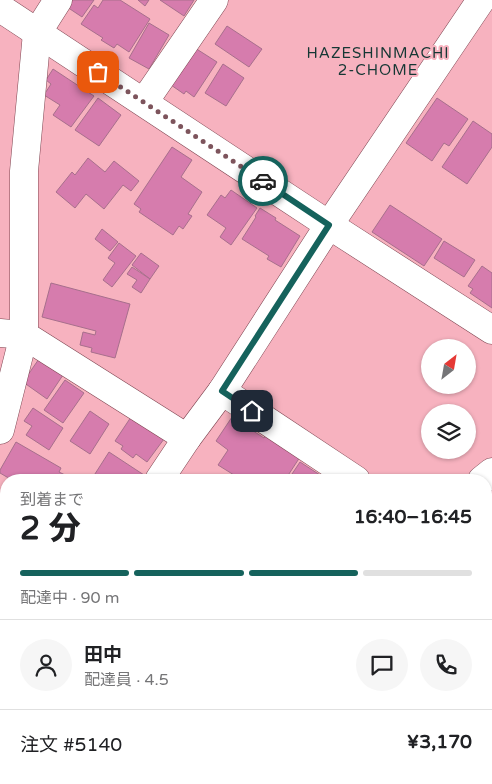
<!DOCTYPE html>
<html lang="ja">
<head>
<meta charset="utf-8">
<style>
  body { margin:0; font-family:"Varela Round","Noto Sans JP",sans-serif; background:#f6f6f6; color:#202124; height:100vh; display:flex; flex-direction:column; font-size:19px; white-space:nowrap }
  * { box-sizing:border-box; margin:0 }
  p { font-size:16px; color:#757577 }
  .icon { flex:none; width:28px; height:28px; fill:none; stroke:currentColor; stroke-width:2; stroke-linecap:round; stroke-linejoin:round }
  .map { position:relative; flex:1; overflow:hidden }
  .drawer { position:absolute; left:0px; top:474px; width:492px; height:311px; display:flex; flex-direction:column; background:#fff; border-radius:20px 20px 0 0; box-shadow:0 1px 4px #0004 }
  .drawer>* { flex:none }
  .needle { width:32px; rotate:31deg }
  .tools { position:absolute; left:421px; top:339px; display:grid; gap:10px }
  .tools a { display:grid; place-items:center; width:55px; height:55px; border-radius:50%; background:#fff; box-shadow:0 1px 4px #0004; font-size:25px }
  .pin { position:absolute; display:grid; place-items:center; width:42px; height:42px; color:#fff; margin:-21px; border-radius:10px; box-shadow:0 2px 8px #0006 }
  .courier { position:absolute; display:grid; place-items:center; width:50px; height:50px; margin:-25px; border:4px solid #15625c; border-radius:50%; background:#fff; color:#222; box-shadow:0 1px 6px #0007 }
  .head em { font-style:normal; font-weight:800 }
  .head div { display:flex; flex-direction:column-reverse }
  .head { display:flex; align-items:center; justify-content:space-between; height:85px; padding:0 20px }
  h1 { font-size:32px; font-weight:800; line-height:38px }
  .bar { display:grid; grid-template-columns:repeat(4,1fr); gap:8px 5px; align-content:center; height:60px; padding:0 20px }
  .bar i { height:6px; border-radius:4px; background:#e0e0e0 }
  .bar .current { background:#15625c }
  .bar p { grid-column:span 4 }
  .line { display:flex; align-items:center; gap:12px; padding:0 20px; border-top:1px solid #e0e0e0 }
  .line div { flex:1 }
  .round { display:grid; place-items:center; flex:none; width:52px; height:52px; border-radius:26px; background:#f6f6f6 }
  .map>svg:first-child { display:block }
  .building { fill:#d67cad; stroke:#a76f8c }
  .lines { fill:none; stroke-linecap:round; stroke-linejoin:round }
  .minor-casing { stroke:#7e4450; stroke-width:29 }
  .minor { stroke:#fff; stroke-width:28 }
  .done { stroke:#7d545c; stroke-width:5; stroke-dasharray:0 9 }
  .route { stroke:#15625c; stroke-width:6 }
  .labels { text-anchor:middle; dominant-baseline:central; stroke-width:4; stroke-linejoin:round; paint-order:stroke }
  .neighbourhood-label { font-size:15px; letter-spacing:1px; fill:#153734; stroke:#f7b2bf }
</style>
</head>
<body>
<div class="map">
<svg width="492" height="784" viewBox="0 0 492 784">
  <rect width="100%" height="100%" fill="#f7b2bf"/>
  <g class="building">
    <path d="M71,0H94L82,17L67,7Z"/>
    <path d="M103,0H120L150,19L129,52L117,44L114,48L101,40L103,38L81,24L94,5L98,8Z"/>
    <path d="M138,0H149L145,6Z"/>
    <path d="M160,0H194L184,16Z"/>
    <path d="M149,23L169,35L149,69L129,58Z"/>
    <path d="M227,26L262,49L249,67L215,44Z"/>
    <path d="M195,48L217,62L194,97L186,91L184,94L171,85Z"/>
    <path d="M223,64L244,78L226,106L205,93Z"/>
    <path d="M53,69L94,96L71,127L53,115L60,105L44,95L51,84L46,80Z"/>
    <path d="M98,98L121,115L99,146L75,130Z"/>
    <path d="M437,98L468,119L449,146L444,143L432,161L406,143Z"/>
    <path d="M473,121L492,134V147L467,184L442,167Z"/>
    <path d="M172,147L192,160L181,177L202,192L188,214L192,216L183,229L179,226L173,235L139,212L141,209L134,204Z"/>
    <path d="M88,158L105,172L114,161L139,181L131,191L123,185L104,209L86,194L75,208L56,192L72,172L75,175Z"/>
    <path d="M231,190L257,208L231,245L220,237L226,228L207,215L221,195L225,198Z"/>
    <path d="M390,205L442,239L424,266L372,232Z"/>
    <path d="M260,208L276,218L275,220L300,236L281,267L267,259L269,256L242,239L256,217L255,216Z"/>
    <path d="M102,229L118,242L110,251L95,239Z"/>
    <path d="M444,241L475,260L464,277L434,258Z"/>
    <path d="M119,243L136,256L112,287L103,280L115,263L108,258Z"/>
    <path d="M141,253L159,266L150,279L132,265Z"/>
    <path d="M482,266L492,273V308L470,293L473,289L468,286Z"/>
    <path d="M132,267L150,279L141,293L132,287L137,280L127,274Z"/>
    <path d="M51,283L130,304L115,358L91,352L92,348L80,345L83,332L95,335L96,331L42,317Z"/>
    <path d="M41,356L65,372L47,399L23,382Z"/>
    <path d="M65,380L84,393L63,423L44,410Z"/>
    <path d="M33,408L63,428L49,450L26,435L32,426L24,421Z"/>
    <path d="M90,411L109,424L90,454L70,441Z"/>
    <path d="M133,414L164,439L147,462L136,454L133,458L121,449L123,446L115,441Z"/>
    <path d="M232,417L264,438L266,435L300,457L285,480H263L260,478L258,480H231L234,475L218,465L228,450L216,441Z"/>
    <path d="M16,442L61,468L59,472L67,476L64,480H12L0,473V470Z"/>
    <path d="M109,452L144,475L141,480H97L93,477Z"/>
    <path d="M300,462L320,475L317,480H288Z"/>
    <path d="M492,501V582L490,583L486,579V505Z"/>
    <path d="M6,519V534L0,530Z"/>
    <path d="M6,534V553L1,549L3,546L0,544Z"/>
    <path d="M486,631L492,636V648L486,656Z"/>
    <path d="M489,732L492,734V768L486,764V736Z"/>
    <path d="M486,776L492,781L491,784H441L444,781L441,779H486Z"/>
    <path d="M109,779H179L109,781Z"/>
    <path d="M259,779H317L318,780L315,784H254Z"/>
  </g>
  <g class="lines">
    <g class="minor-casing">
      <g id="minor">
        <path d="M0,8L329,225L492,330"/>
        <path d="M144,102L214,0"/>
        <path d="M0,333L24,335L187,438"/>
        <path d="M222,391L356,480"/>
        <path d="M0,430L24,335V171L37,33L58,0"/>
        <path d="M159,480L187,438L222,391L329,225L481,0"/>
        <path d="M482,480L492,472"/>
        <path d="M486,596L492,603"/>
        <path d="M486,678L492,670"/>
        <path d="M0,712L6,711"/>
        <path d="M0,731L6,774"/>
        <path d="M205,784V779"/>
        <path d="M404,784L408,779"/>
      </g>
    </g>
    <use href="#minor" class="minor"/>
  </g>
  <g class="lines">
    <path class="done" d="M98,72L263,181"/>
    <path class="route" d="M252,411L222,391L329,225L263,181"/>
  </g>
  <g class="labels">
    <g class="neighbourhood-label">
      <text x="378" y="53">HAZESHINMACHI<tspan x="378" dy="17">2-CHOME</tspan></text>
    </g>
  </g>
</svg>
<div class="tools">
<a><svg class="needle" viewBox="-14 -14 28 28"><path d="M0-13l5 13h-10z" fill="#e53935"/><path d="M0 13l5-13h-10z" fill="#757577"/></svg></a>
<a><svg class="icon" aria-label="layers" viewBox="0 0 24 24"><path d="M12 4l9 5-9 5-9-5zM3 14l9 5 9-5"/></svg></a>
</div>
<div class="pin" style="left:98px;top:72px;background:#ea580c"><svg class="icon" aria-label="bag" viewBox="0 0 24 24"><path d="M5 8h14l-1 12H6zM9 8a3 3 0 0 1 6 0"/></svg></div>
<div class="pin" style="left:252px;top:411px;background:#1f2937"><svg class="icon" aria-label="home" viewBox="0 0 24 24"><path d="M3 11l9-7 9 7M6 9v11h12V9"/></svg></div>
<div class="courier" style="left:263px;top:181px"><svg class="icon" aria-label="car" viewBox="0 0 24 24"><path d="M5 17H2v-5l4-1 3-4h7l3 4 3 1v5h-3M9 17h6M6 11h13"/><circle cx="7" cy="17" r="2"/><circle cx="17" cy="17" r="2"/></svg></div>
<section class="drawer">
<div class="head"><div><h1>2 分</h1><p>到着まで</p></div><em>16:40–16:45</em></div>
<div class="bar"><i class="current"></i><i class="current"></i><i class="current"></i><i></i><p>配達中 · 90 m</p></div>
<div class="line" style="height:90px"><a class="round"><svg class="icon" aria-label="person" viewBox="0 0 24 24"><circle cx="12" cy="8" r="4"/><path d="M4 21q1-7 8-7t8 7"/></svg></a><div><b>田中</b><p>配達員 · 4.5</p></div><a class="round"><svg class="icon" aria-label="chat" viewBox="0 0 24 24"><path d="M4 5h16v11H9l-5 4z"/></svg></a><a class="round"><svg class="icon" aria-label="phone" viewBox="0 0 24 24"><path d="M5 4h4l2 5-3 2q2 4 5 5l2-3 5 2v4C11 20 4 13 5 4z"/></svg></a></div>
<div class="line" style="height:65px"><div>注文 #5140</div><b>¥3,170</b></div>
</section>
</div>
</body>
</html>
